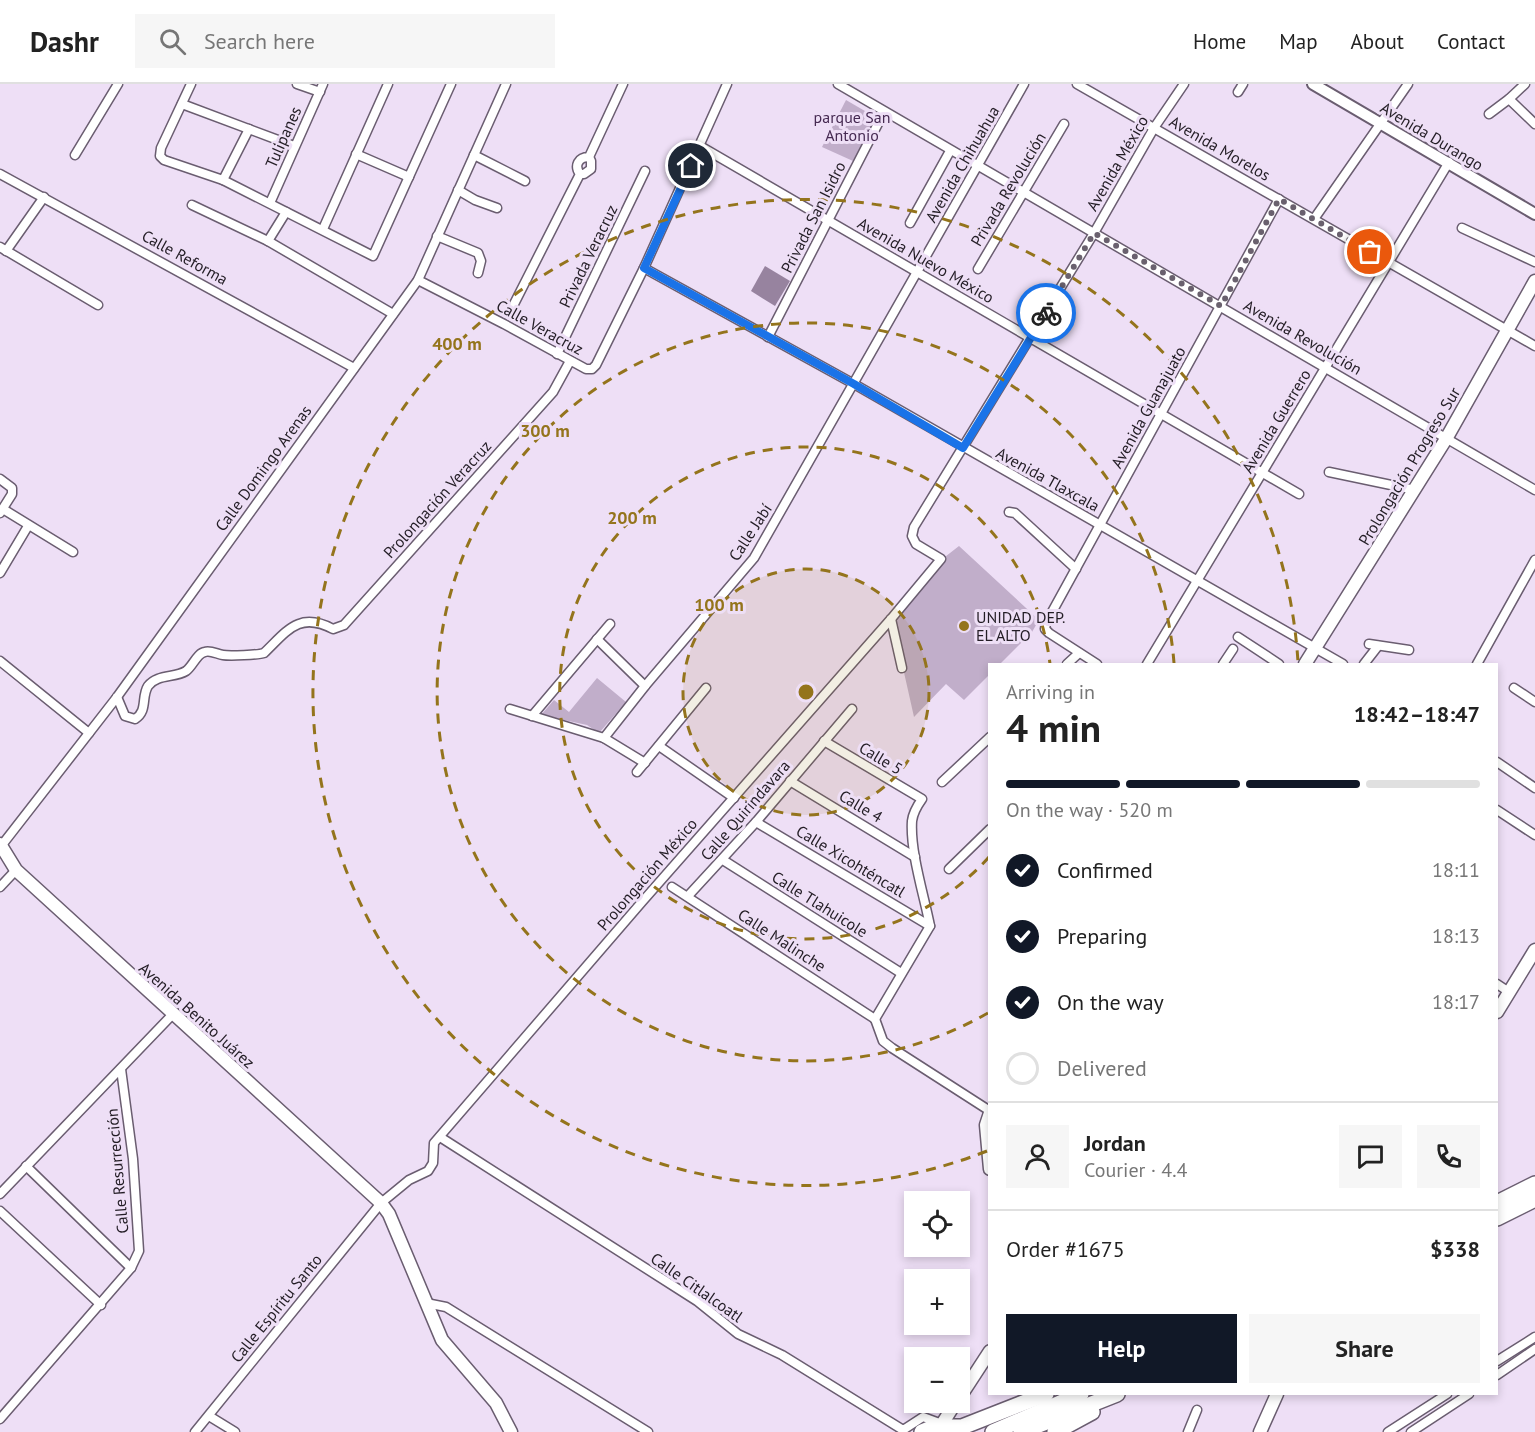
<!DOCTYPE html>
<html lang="en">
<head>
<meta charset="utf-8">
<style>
  body { margin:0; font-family:"PT Sans",sans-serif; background:#f6f6f6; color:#222; height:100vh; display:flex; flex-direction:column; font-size:22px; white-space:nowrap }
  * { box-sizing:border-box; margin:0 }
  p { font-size:20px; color:#767676 }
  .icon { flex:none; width:33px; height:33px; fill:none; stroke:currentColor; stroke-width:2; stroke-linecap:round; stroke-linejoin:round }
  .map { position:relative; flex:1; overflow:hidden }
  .drawer { position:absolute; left:988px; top:579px; width:510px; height:732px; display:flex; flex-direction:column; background:#fff; border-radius:0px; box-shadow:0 3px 9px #0003 }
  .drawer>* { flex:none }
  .controls { position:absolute; left:904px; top:1107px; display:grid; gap:12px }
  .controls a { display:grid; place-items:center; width:66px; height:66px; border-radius:0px; background:#fff; box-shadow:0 3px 9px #0003; font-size:30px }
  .pin { position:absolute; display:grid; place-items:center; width:51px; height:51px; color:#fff; margin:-26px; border:3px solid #fff; border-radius:50%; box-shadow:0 2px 6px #0007 }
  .courier { position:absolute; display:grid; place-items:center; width:60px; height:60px; margin:-30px; border:4px solid #1a73e8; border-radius:50%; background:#fff; color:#222; box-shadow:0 2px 8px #0007 }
  .headline em { font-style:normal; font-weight:700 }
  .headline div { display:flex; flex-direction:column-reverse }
  .headline { display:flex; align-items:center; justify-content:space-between; height:102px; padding:0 18px }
  h1 { font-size:39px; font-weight:700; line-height:45px }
  .bar { display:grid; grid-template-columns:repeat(4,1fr); gap:9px 6px; align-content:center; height:72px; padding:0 18px }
  .bar i { height:8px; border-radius:4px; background:#e0e0e0 }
  .bar .selected { background:#111827 }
  .bar p { grid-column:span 4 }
  .line { display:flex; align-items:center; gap:15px; padding:0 18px; border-top:2px solid #e0e0e0 }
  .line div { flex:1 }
  .round { display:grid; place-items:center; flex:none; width:63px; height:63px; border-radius:0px; background:#f6f6f6 }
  ol { padding:0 18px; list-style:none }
  li { display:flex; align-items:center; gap:18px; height:66px }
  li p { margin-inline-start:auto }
  li .icon { padding:6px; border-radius:50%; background:#111827; color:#fff; stroke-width:4 }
  li:last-child { color:#767676 }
  li i { width:33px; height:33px; border:3px solid #e0e0e0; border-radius:50% }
  .primary-button { display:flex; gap:12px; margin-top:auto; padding:12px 18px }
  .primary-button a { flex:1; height:69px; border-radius:0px; background:#111827; color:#fff; font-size:24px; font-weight:700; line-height:69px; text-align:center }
  .primary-button a+a { background:#f6f6f6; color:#222 }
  header { display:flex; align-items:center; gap:36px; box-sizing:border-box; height:84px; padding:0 30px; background:#fff; border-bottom:2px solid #e0e0e0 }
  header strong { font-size:28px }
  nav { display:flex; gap:33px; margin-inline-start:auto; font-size:21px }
  .search { width:420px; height:54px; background:#f6f6f6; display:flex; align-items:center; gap:15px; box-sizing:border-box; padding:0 21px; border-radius:0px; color:#767676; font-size:22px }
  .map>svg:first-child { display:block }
  .green { fill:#c1aeca }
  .water { fill:#97839f }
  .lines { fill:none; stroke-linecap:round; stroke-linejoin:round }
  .minor-casing { stroke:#6a5d70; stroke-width:11 }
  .tertiary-casing { stroke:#6a5d70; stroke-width:14 }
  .secondary-casing { stroke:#6a5d70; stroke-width:15 }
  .motorway-casing { stroke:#6a5d70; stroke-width:18 }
  .minor { stroke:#fff; stroke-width:8 }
  .tertiary { stroke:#fff; stroke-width:10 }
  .secondary { stroke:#fff; stroke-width:12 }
  .motorway { stroke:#fff; stroke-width:15 }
  .done { stroke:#6a616e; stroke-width:6; stroke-dasharray:0 10.8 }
  .route { stroke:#1a73e8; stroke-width:8 }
  .ring { fill:none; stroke:#94741c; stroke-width:3; stroke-dasharray:10 8 }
  .poi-dot { fill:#94741c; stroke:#eedff6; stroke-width:2 }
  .labels { text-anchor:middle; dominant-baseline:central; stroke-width:6; stroke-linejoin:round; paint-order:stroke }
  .park-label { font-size:16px; fill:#462a52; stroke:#eedff6 }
  .street-label { font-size:16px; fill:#231d25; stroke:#eedff6 }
  .poi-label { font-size:16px; fill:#231d25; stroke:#eedff6; text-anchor:start }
  .centre { fill:#94741c; stroke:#eedff6; stroke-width:3 }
  .ring-label { font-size:18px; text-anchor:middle; font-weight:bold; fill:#94741c; stroke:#eedff6; stroke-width:6; stroke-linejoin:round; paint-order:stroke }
</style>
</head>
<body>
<header>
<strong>Dashr</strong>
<div class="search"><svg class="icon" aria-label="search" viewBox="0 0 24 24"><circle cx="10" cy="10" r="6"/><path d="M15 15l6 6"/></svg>Search here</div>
<nav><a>Home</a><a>Map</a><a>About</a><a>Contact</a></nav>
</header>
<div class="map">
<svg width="1535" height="1348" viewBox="0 0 1535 1348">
  <rect width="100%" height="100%" fill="#eedff6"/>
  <g class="green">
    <path d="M846,16L877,34L853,77L822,63Z"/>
    <path d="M959,462L1039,536L1032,548L1000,580H990V590L964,616L946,600L914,633L892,535L941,476Z"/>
    <path d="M597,594L626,618L599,649L587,641L541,631L554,616L569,628Z"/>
  </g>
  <path class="water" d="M765,182L790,197L775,222L751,207Z"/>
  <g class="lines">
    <g class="minor-casing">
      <g id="minor">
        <path d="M191,0L161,64L160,72L164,76L223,96L373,172L451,0"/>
        <path d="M297,0L320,8"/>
        <path d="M838,0L1535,406"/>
        <path d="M1077,0L1535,262"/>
        <path d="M1238,8L1243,0"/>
        <path d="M1509,15L1535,40"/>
        <path d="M182,20L294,62"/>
        <path d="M1489,30L1509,15L1525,0"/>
        <path d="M700,62L1299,410"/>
        <path d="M356,70L409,93"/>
        <path d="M75,71L118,0"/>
        <path d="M474,71L525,97"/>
        <path d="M0,90L354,284"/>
        <path d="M580,90H584L591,85V77L589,73"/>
        <path d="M223,96L249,45"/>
        <path d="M458,106L475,116L497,124"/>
        <path d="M270,119L323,0"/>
        <path d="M192,121L268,157L393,230"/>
        <path d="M1314,135L1408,0"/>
        <path d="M910,139L950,67"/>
        <path d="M1462,144L1535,178"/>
        <path d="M323,145L388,0"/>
        <path d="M437,152L478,169L481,177L478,189"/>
        <path d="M268,157L286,128"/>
        <path d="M0,163L98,221"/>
        <path d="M6,167L44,113"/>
        <path d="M644,184L854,300L1343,580"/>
        <path d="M978,185L1064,40"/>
        <path d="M418,196L504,240L586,285H592L596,281L644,184L727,0"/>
        <path d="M511,226L580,90C574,82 578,73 589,73L623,0"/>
        <path d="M768,253L884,28"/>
        <path d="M557,270L645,87"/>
        <path d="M1329,388L1415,406"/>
        <path d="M0,395L12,404V410L0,429"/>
        <path d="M3,425L73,468"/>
        <path d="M1009,428L1015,429L1076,485"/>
        <path d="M0,489L28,442"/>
        <path d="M891,535L902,584"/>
        <path d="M1238,553L1279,580"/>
        <path d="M597,555L645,602"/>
        <path d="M1369,560L1409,566"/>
        <path d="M0,577L89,649"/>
        <path d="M1067,580L1079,569"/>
        <path d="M1097,580L1049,549L1045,545L1046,539L1279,115"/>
        <path d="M1147,580L1449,78"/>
        <path d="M1223,580L1233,565"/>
        <path d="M1364,580L1378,562"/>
        <path d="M1477,580L1535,476"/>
        <path d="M1514,604L1535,618"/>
        <path d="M117,613L125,632L135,635C148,627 141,613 148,602C157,590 175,594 186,587C193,582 197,569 205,568C210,566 217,570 223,571C229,572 259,571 264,569C287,547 299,527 333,545L344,541L553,308L570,277"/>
        <path d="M510,625L604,654L645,679"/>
        <path d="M532,632L610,540"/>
        <path d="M604,654L645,602L754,474L1024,0"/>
        <path d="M824,657L922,715C917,722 913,729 912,737C910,768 924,811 930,842L875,935"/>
        <path d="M659,662L734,714"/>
        <path d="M1497,678L1535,704"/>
        <path d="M637,688L706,604"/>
        <path d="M790,697L915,773"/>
        <path d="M942,698L990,653"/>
        <path d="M1497,726L1535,751"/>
        <path d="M756,738L930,842"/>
        <path d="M2,761L117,613L418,196L506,0"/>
        <path d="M723,776L901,889"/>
        <path d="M949,785L990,745"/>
        <path d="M0,803L16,786"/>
        <path d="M672,803L875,935"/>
        <path d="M688,812L756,738L852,625"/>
        <path d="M1497,900L1509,908"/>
        <path d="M875,935L883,957L892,964L990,1027"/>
        <path d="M440,1053L697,1217L738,1250L782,1271L903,1346L923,1333L942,1340"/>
        <path d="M26,1082L131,1184"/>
        <path d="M0,1110L172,931"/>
        <path d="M0,1127L101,1221"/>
        <path d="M426,1219L446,1223L648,1348"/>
        <path d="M1497,1277L1535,1253"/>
        <path d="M1497,1291L1535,1265"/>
        <path d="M209,1332L235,1348"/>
        <path d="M0,1335L131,1184L139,1167L133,1075L121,985"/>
        <path d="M195,1348L381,1119L409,1096L428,1087L433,1079L434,1059L641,819L891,535L941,475L916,460L912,452L914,443L1094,149L1154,44L1184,0"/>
        <path d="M1188,1348L1197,1326"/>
        <path d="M1388,1348L1447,1310"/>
        <path d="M1411,1348L1469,1310"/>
      </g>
    </g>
    <g class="tertiary-casing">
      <path id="tertiary" d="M1313,0L1535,130"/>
    </g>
    <g class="secondary-casing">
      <g id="secondary">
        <path d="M1305,580L1446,355L1535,197"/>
        <path d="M0,760L16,786L381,1119L389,1130L442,1256L496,1319L511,1348"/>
        <path d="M1497,928L1535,866"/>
        <path d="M990,1029L986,1041L990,1085"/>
        <path d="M960,1313L990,1267"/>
        <path d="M937,1348L956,1318"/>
        <path d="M1260,1348L1277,1310"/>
      </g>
    </g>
    <g class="motorway-casing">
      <g id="motorway">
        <path d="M1497,1119L1535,1100"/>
        <path d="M1497,1134L1535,1115"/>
        <path d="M922,1348L934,1343H962L1046,1310"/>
        <path d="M993,1348L1081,1310"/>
        <path d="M1021,1348L1117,1310"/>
        <path d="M1055,1348L1092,1328"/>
      </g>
    </g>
    <use href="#minor" class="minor"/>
    <use href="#tertiary" class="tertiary"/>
    <use href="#secondary" class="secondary"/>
    <use href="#motorway" class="motorway"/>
  </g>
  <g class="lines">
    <path class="done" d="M1046,229L1094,149L1221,222L1279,115L1370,168"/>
    <path class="route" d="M691,82L644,184L854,300L963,364L1046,229"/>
  </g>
  <circle cx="806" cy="608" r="123" fill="#94741c" fill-opacity=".12"/>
  <g class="ring">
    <circle cx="806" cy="608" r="123"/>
    <path d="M989 773A246 246 0 1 1 1050 580"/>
    <path d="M988 929A369 369 0 1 1 1174 579"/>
    <path d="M987 1067A493 493 0 1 1 1298 578"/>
  </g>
  <circle class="poi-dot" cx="964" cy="542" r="6"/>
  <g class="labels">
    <g class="park-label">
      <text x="852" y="33">parque San<tspan x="852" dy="18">Antonio</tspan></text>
    </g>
    <g class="street-label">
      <text transform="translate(1432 52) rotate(31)">Avenida Durango</text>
      <text transform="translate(283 53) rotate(-66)">Tulipanes</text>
      <text transform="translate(1220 64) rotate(30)">Avenida Morelos</text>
      <text transform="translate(1117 79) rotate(-60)">Avenida México</text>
      <text transform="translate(962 80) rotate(-60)">Avenida Chihuahua</text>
      <text transform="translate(1008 105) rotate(-59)">Privada Revolución</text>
      <text transform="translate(813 133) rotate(-63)">Privada San Isidro</text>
      <text transform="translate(588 172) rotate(-64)">Privada Veracruz</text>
      <text transform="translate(185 173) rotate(29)">Calle Reforma</text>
      <text transform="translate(926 176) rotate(30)">Avenida Nuevo México</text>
      <text transform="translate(540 243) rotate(29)">Calle Veracruz</text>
      <text transform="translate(1303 253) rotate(30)">Avenida Revolución</text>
      <text transform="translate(1148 323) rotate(-61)">Avenida Guanajuato</text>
      <text transform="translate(1276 337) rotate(-59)">Avenida Guerrero</text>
      <text transform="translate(1409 382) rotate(-59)">Prolongación Progreso Sur</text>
      <text transform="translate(263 384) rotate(-54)">Calle Domingo Arenas</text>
      <text transform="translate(1048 395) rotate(29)">Avenida Tlaxcala</text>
      <text transform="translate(437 415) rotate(-48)">Prolongación Veracruz</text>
      <text transform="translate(750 448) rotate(-57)">Calle Jabí</text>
      <text transform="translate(881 674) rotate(31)">Calle 5</text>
      <text transform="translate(861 722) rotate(31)">Calle 4</text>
      <text transform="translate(745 726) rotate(-49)">Calle Quirindavara</text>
      <text transform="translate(851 777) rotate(31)">Calle Xicohténcatl</text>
      <text transform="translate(647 790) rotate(-49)">Prolongación México</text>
      <text transform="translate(820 820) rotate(32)">Calle Tlahuicole</text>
      <text transform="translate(782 856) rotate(33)">Calle Malinche</text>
      <text transform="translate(197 931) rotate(42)">Avenida Benito Juárez</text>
      <text transform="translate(117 1087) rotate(-95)">Calle Resurrección</text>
      <text transform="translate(697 1203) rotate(35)">Calle Citlalcoatl</text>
      <text transform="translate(276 1224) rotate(-51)">Calle Espíritu Santo</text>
    </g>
    <g class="poi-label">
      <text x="976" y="533">UNIDAD DEP.<tspan x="976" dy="18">EL ALTO</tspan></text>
    </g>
  </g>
  <circle cx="806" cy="608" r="9" class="centre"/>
  <g class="ring-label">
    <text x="457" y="266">400 m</text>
    <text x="545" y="353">300 m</text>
    <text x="632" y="440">200 m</text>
    <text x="719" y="527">100 m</text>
  </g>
</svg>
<div class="controls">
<a><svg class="icon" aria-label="locate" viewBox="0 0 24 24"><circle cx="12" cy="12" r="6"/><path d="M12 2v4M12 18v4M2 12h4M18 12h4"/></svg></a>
<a>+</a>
<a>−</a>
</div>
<div class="pin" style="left:1370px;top:168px;background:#ea580c"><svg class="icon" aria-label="bag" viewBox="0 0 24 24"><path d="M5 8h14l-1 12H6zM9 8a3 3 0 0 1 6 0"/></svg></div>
<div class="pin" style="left:691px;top:82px;background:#1f2937"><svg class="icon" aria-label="home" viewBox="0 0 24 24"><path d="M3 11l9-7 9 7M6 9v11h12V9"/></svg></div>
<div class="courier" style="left:1046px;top:229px"><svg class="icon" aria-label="bike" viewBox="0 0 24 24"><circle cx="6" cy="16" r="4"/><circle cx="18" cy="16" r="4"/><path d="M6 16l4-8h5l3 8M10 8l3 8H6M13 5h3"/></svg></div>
<section class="drawer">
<div class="headline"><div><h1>4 min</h1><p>Arriving in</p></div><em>18:42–18:47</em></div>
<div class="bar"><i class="selected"></i><i class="selected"></i><i class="selected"></i><i></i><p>On the way · 520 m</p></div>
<ol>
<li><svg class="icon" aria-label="check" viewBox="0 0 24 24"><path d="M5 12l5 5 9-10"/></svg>Confirmed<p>18:11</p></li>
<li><svg class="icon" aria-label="check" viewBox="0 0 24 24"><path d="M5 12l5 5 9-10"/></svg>Preparing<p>18:13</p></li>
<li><svg class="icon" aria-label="check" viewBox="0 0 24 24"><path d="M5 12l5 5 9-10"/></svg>On the way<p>18:17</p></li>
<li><i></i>Delivered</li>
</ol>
<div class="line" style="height:108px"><a class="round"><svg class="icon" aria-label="person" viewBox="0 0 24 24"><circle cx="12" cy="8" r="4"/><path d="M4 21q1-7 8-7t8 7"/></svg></a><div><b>Jordan</b><p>Courier · 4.4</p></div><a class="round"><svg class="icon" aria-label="chat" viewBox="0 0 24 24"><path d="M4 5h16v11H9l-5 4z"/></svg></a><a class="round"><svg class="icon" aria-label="phone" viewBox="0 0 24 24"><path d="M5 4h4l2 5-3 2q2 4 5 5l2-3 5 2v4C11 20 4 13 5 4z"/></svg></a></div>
<div class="line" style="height:78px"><div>Order #1675</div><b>$338</b></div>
<div class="primary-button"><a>Help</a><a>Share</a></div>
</section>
</div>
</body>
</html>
